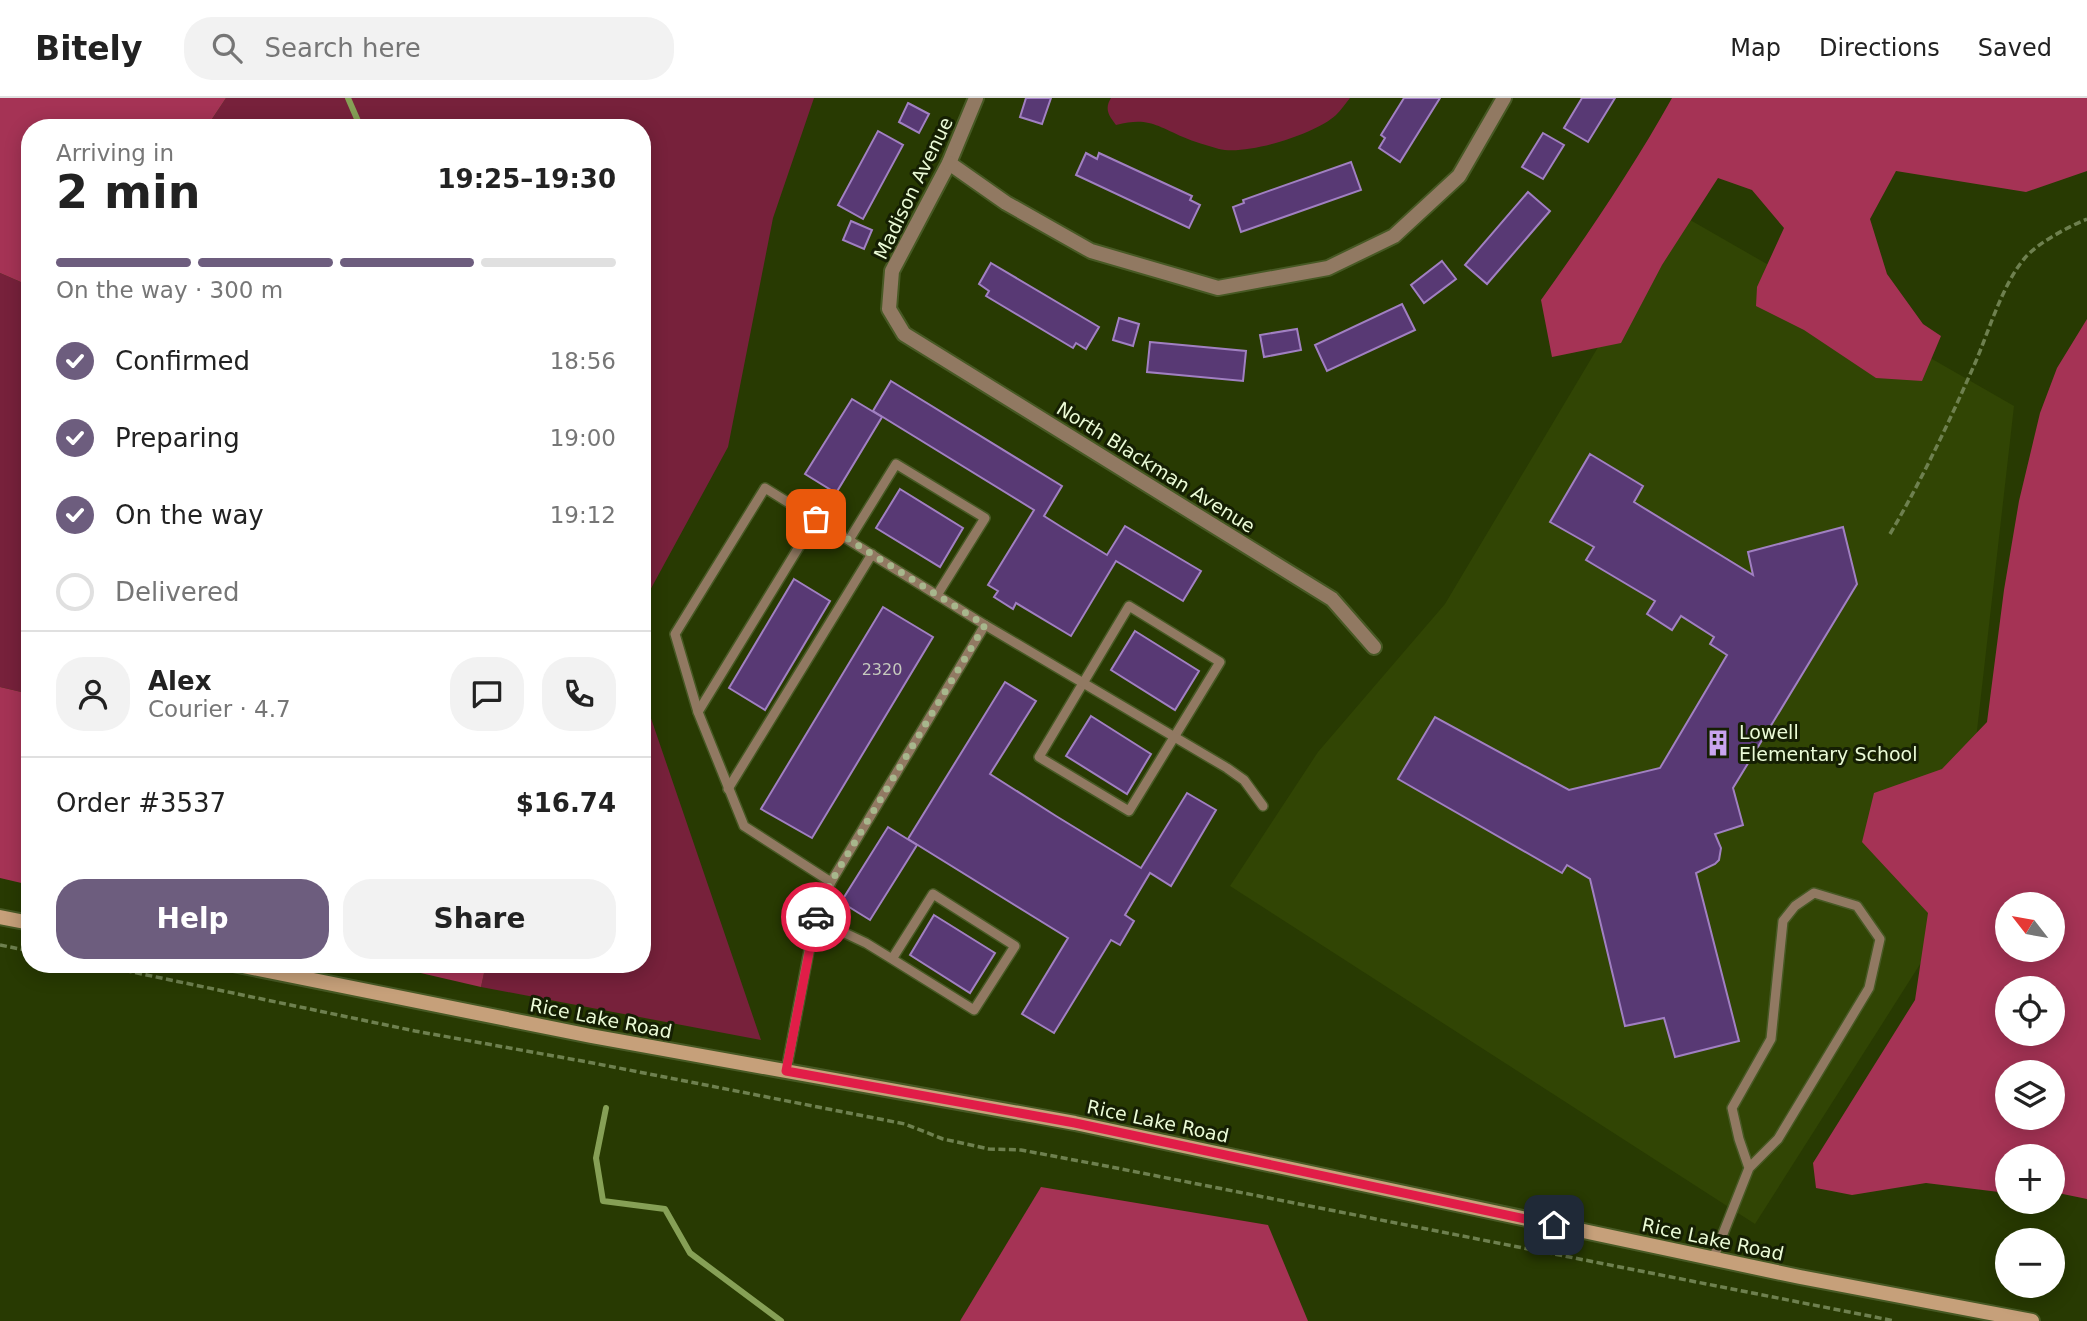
<!DOCTYPE html>
<html lang="en">
<head>
<meta charset="utf-8">
<style>
  body { margin:0; font-family:"DejaVu Sans",sans-serif; background:#f2f2f2; color:#222; height:100vh; display:flex; flex-direction:column; font-size:26px; white-space:nowrap }
  * { box-sizing:border-box; margin:0 }
  p { font-size:23px; color:#767676 }
  .icon { flex:none; width:38px; height:38px; fill:none; stroke:currentColor; stroke-width:2; stroke-linecap:round; stroke-linejoin:round }
  .map { position:relative; flex:1; overflow:hidden }
  .sheet { position:absolute; left:21px; top:21px; width:630px; height:854px; display:flex; flex-direction:column; background:#fff; border-radius:28px; box-shadow:0 4px 18px #0003 }
  .sheet>* { flex:none }
  .needle { width:46px; rotate:301deg }
  .controls { position:absolute; left:1995px; top:794px; display:grid; gap:14px }
  .controls a { display:grid; place-items:center; width:70px; height:70px; border-radius:50%; background:#fff; box-shadow:0 4px 18px #0003; font-size:35px }
  .pin { position:absolute; display:grid; place-items:center; width:60px; height:60px; color:#fff; margin:-30px; border-radius:14px; box-shadow:0 4px 10px #0006 }
  .courier { position:absolute; display:grid; place-items:center; width:70px; height:70px; margin:-35px; border:5px solid #e11d48; border-radius:50%; background:#fff; color:#222; box-shadow:0 2px 9px #0007 }
  .overview em { font-style:normal; font-weight:700 }
  .overview div { display:flex; flex-direction:column-reverse }
  .overview { display:flex; align-items:center; justify-content:space-between; height:119px; padding:0 35px }
  h1 { font-size:46px; font-weight:700; line-height:52px }
  .bar { display:grid; grid-template-columns:repeat(4,1fr); gap:10px 7px; align-content:center; height:84px; padding:0 35px }
  .bar i { height:9px; border-radius:5px; background:#e0e0e0 }
  .bar .on { background:#6d5d7e }
  .bar p { grid-column:span 4 }
  .line { display:flex; align-items:center; gap:18px; padding:0 35px; border-top:2px solid #e0e0e0 }
  .line div { flex:1 }
  .round { display:grid; place-items:center; flex:none; width:74px; height:74px; border-radius:28px; background:#f2f2f2 }
  ol { padding:0 35px; list-style:none }
  li { display:flex; align-items:center; gap:21px; height:77px }
  li p { margin-inline-start:auto }
  li .icon { padding:7px; border-radius:50%; background:#6d5d7e; color:#fff; stroke-width:4 }
  li:last-child { color:#767676 }
  li i { width:38px; height:38px; border:4px solid #e0e0e0; border-radius:50% }
  .button { display:flex; gap:14px; margin-top:auto; padding:14px 35px }
  .button a { flex:1; height:80px; border-radius:28px; background:#6d5d7e; color:#fff; font-size:28px; font-weight:700; line-height:80px; text-align:center }
  .button a+a { background:#f2f2f2; color:#222 }
  header { display:flex; align-items:center; gap:42px; box-sizing:border-box; height:98px; padding:0 35px; background:#fff; border-bottom:2px solid #e0e0e0 }
  header strong { font-size:33px }
  nav { display:flex; gap:38px; margin-inline-start:auto; font-size:24px }
  .search { width:490px; height:63px; background:#f2f2f2; display:flex; align-items:center; gap:18px; box-sizing:border-box; padding:0 24px; border-radius:28px; color:#767676; font-size:26px }
  .map>svg:first-child { display:block }
  .built { fill:#314504 }
  .green { fill:#77213b }
  .forest { fill:#a53355; fill-rule:evenodd }
  .lines { fill:none; stroke-linecap:round; stroke-linejoin:round }
  .stream { stroke:#86a056; stroke-width:6 }
  .building { fill:#583974; stroke:#a180c2; stroke-width:2 }
  .service-casing { stroke:#475924; stroke-width:12 }
  .minor-casing { stroke:#475924; stroke-width:18 }
  .secondary-casing { stroke:#475924; stroke-width:18 }
  .path { stroke:#6e804f; stroke-width:3.5; stroke-dasharray:7 3.5; stroke-linecap:butt }
  .service { stroke:#917962; stroke-width:9 }
  .minor { stroke:#917962; stroke-width:14 }
  .secondary { stroke:#c6a07a; stroke-width:14 }
  .done { stroke:#a7b78c; stroke-width:7; stroke-dasharray:0 12.6 }
  .route { stroke:#e11d48; stroke-width:9 }
  .labels { text-anchor:middle; dominant-baseline:central; stroke-width:6; stroke-linejoin:round; paint-order:stroke }
  .number-label { font-size:16px; fill:#c6cabe }
  .street-label { font-size:19px; fill:#ebfbd7; stroke:#151f03 }
  .poi-label { font-size:19px; fill:#ebfbd7; stroke:#151f03; text-anchor:start }
</style>
</head>
<body>
<header>
<strong>Bitely</strong>
<div class="search"><svg class="icon" aria-label="search" viewBox="0 0 24 24"><circle cx="10" cy="10" r="6"/><path d="M15 15l6 6"/></svg>Search here</div>
<nav><a>Map</a><a>Directions</a><a>Saved</a></nav>
</header>
<div class="map">
<svg width="2087" height="1223" viewBox="0 0 2087 1223">
  <rect width="100%" height="100%" fill="#283a02"/>
  <path class="built" d="M1678,115L2014,308L1957,808L1755,1126L1230,788L1318,654L1445,506Z"/>
  <g class="green">
    <path d="M226,0H814L773,120L728,349L642,507V30H206Z"/>
    <path d="M1111,0H1350C1346,5 1341,12 1336,17C1316,36 1246,58 1219,51C1207,47 1194,44 1183,39C1155,27 1148,19 1116,27C1109,18 1104,11 1111,0Z"/>
    <path d="M0,175L30,188V596L0,589Z"/>
    <path d="M642,594L761,942L481,889L486,866H642Z"/>
  </g>
  <g class="forest">
    <path d="M0,0H226L206,30H30V188L0,175Z"/>
    <path d="M1672,0H2087V73L2026,94L1896,73L1870,121L1887,176L1923,226L1941,238L1922,283L1876,280L1804,232L1756,208L1757,189L1784,130L1752,92L1718,80L1662,167L1621,245L1552,259L1541,202C1588,136 1633,70 1672,0Z"/>
    <path d="M2087,221V1101L2053,1094V1059H2007V1095L1926,1085L1852,1097L1816,1090L1813,1065L1915,902L1928,815L1862,744L1874,695L1942,671L1987,624L2004,492L2019,403L2040,315L2057,270ZM2007,807H2053V852H2007ZM2007,891H2053V936H2007ZM2007,975H2053V1020H2007Z"/>
    <path d="M0,589L30,596V787L0,780Z"/>
    <path d="M382,866H486L481,889Z"/>
    <path d="M1041,1089L1268,1127L1308,1223H960Z"/>
  </g>
  <g class="lines">
    <g class="stream">
      <path d="M348,0L361,30"/>
      <path d="M606,1010L596,1060L603,1103L665,1111L690,1155L781,1223"/>
    </g>
  </g>
  <g class="building">
    <path d="M1026,0H1051L1042,26L1020,19Z"/>
    <path d="M1404,0H1440L1400,64L1379,50L1385,40L1381,37Z"/>
    <path d="M1582,0H1615L1588,44L1564,30Z"/>
    <path d="M908,5L929,16L919,35L899,24Z"/>
    <path d="M878,33L903,47L863,121L838,107Z"/>
    <path d="M1543,35L1564,47L1543,81L1522,69Z"/>
    <path d="M1086,55L1097,61L1099,55L1192,98L1190,102L1200,107L1189,130L1076,77Z"/>
    <path d="M1351,64L1361,92L1241,134L1233,109L1244,105L1243,102Z"/>
    <path d="M1528,94L1550,113L1487,186L1465,167Z"/>
    <path d="M851,123L872,132L864,151L843,142Z"/>
    <path d="M1442,163L1456,181L1424,205L1411,187Z"/>
    <path d="M991,165L1099,229L1086,251L1076,245L1073,250L986,198L989,193L979,186Z"/>
    <path d="M1402,206L1415,232L1327,273L1315,247Z"/>
    <path d="M1119,220L1139,226L1133,248L1113,242Z"/>
    <path d="M1297,231L1301,252L1264,259L1260,237Z"/>
    <path d="M1150,244L1246,253L1243,283L1147,274Z"/>
    <path d="M891,283L1062,388L1044,418L1063,430L1107,457L1125,428L1201,473L1183,503L1116,463L1071,538L1016,505L1013,511L994,499L998,493L988,487L1034,412L873,313Z"/>
    <path d="M852,301L882,319L836,395L805,376Z"/>
    <path d="M1590,356L1643,388L1634,404L1753,477L1748,454L1843,429L1857,486L1733,690L1743,727L1715,736L1721,750L1719,762L1715,766L1696,775L1739,943L1675,959L1664,920L1625,928L1590,781L1567,767L1562,775L1398,681L1435,619L1569,692L1660,670L1727,557L1710,546L1714,539L1681,518L1672,532L1647,516L1655,503L1586,462L1594,449L1550,424Z"/>
    <path d="M900,391L963,430L940,469L876,430Z"/>
    <path d="M794,481L830,503L765,612L729,590Z"/>
    <path d="M883,509L933,539L812,740L761,711Z"/>
    <path d="M1135,533L1199,573L1175,612L1111,572Z"/>
    <path d="M1005,584L1036,603L990,676L1056,718L1141,770L1187,695L1216,712L1171,788L1150,775L1125,817L1134,823L1120,847L1111,842L1054,935L1022,916L1068,840L908,741Z"/>
    <path d="M1091,618L1151,656L1127,696L1066,658Z"/>
    <path d="M888,729L917,747L870,822L841,804Z"/>
    <path d="M934,817L995,855L970,895L910,857Z"/>
  </g>
  <g class="lines">
    <g class="service-casing">
      <g id="service">
        <path d="M849,442L896,366L985,420L937,497"/>
        <path d="M1129,508L1220,564L1129,713L1039,659Z"/>
        <path d="M985,527L1227,670L1244,682L1263,708"/>
        <path d="M698,614L816,421"/>
        <path d="M728,691L872,456"/>
        <path d="M815,821L866,845L892,861L933,796L1015,848L974,912L892,861"/>
        <path d="M786,973L815,821L831,784L985,527L765,390L675,536L698,614L744,728L831,784"/>
        <path d="M1713,1161L1749,1070L1778,1041L1869,890L1880,841L1857,808L1814,795L1795,808L1783,823L1771,941L1732,1010L1739,1041L1749,1070"/>
      </g>
    </g>
    <g class="minor-casing">
      <g id="minor">
        <path d="M976,0L949,65L892,173L889,211L904,236L1332,501L1374,549"/>
        <path d="M949,65L1006,105L1091,153L1218,190L1328,170L1394,138L1459,78L1504,0"/>
      </g>
    </g>
    <g class="secondary-casing">
      <g id="secondary">
        <path d="M0,819L30,825"/>
        <path d="M233,866L591,938L1075,1025L1800,1179L2032,1223"/>
      </g>
    </g>
    <g class="path">
      <path d="M1890,436C1923,380 1950,322 1976,263C1989,232 2003,186 2024,161C2037,145 2068,129 2087,121"/>
      <path d="M0,847L30,853"/>
      <path d="M94,866L415,933L593,965L905,1026L943,1041L989,1051L1021,1052L1106,1068L1895,1223"/>
    </g>
    <use href="#service" class="service"/>
    <use href="#minor" class="minor"/>
    <use href="#secondary" class="secondary"/>
  </g>
  <g class="lines">
    <path class="done" d="M816,421L985,527L831,784L816,819"/>
    <path class="route" d="M816,819L786,973L1075,1025L1554,1127"/>
  </g>
  <defs>
    <g id="building-bare" transform="scale(2.1)"><path d="M-4-6H4V6H1V3H-1V6H-4ZM-2.5-4.3h1.7v1.8h-1.7ZM.8-4.3h1.7v1.8H.8ZM-2.5-1h1.7V.8h-1.7ZM.8-1h1.7V.8H.8Z" fill="#c9a5ee" stroke="#151f03" stroke-width="2.5" paint-order="stroke"/></g>
  </defs>
  <g fill-rule="evenodd">
    <use href="#building-bare" x="1718" y="645"/>
  </g>
  <g class="labels">
    <g class="number-label">
      <text x="882" y="571">2320</text>
    </g>
    <g class="street-label">
      <text transform="translate(913 90) rotate(-64)">Madison Avenue</text>
      <text transform="translate(1156 369) rotate(32)">North Blackman Avenue</text>
      <text transform="translate(601 920) rotate(11)">Rice Lake Road</text>
      <text transform="translate(1158 1023) rotate(12)">Rice Lake Road</text>
      <text transform="translate(1713 1141) rotate(12)">Rice Lake Road</text>
    </g>
    <g class="poi-label">
      <text x="1739" y="634">Lowell<tspan x="1739" dy="22">Elementary School</tspan></text>
    </g>
  </g>
</svg>
<div class="controls">
<a><svg class="needle" viewBox="-14 -14 28 28"><path d="M0-13l5 13h-10z" fill="#e53935"/><path d="M0 13l5-13h-10z" fill="#767676"/></svg></a>
<a><svg class="icon" aria-label="locate" viewBox="0 0 24 24"><circle cx="12" cy="12" r="6"/><path d="M12 2v4M12 18v4M2 12h4M18 12h4"/></svg></a>
<a><svg class="icon" aria-label="layers" viewBox="0 0 24 24"><path d="M12 4l9 5-9 5-9-5zM3 14l9 5 9-5"/></svg></a>
<a>+</a>
<a>−</a>
</div>
<div class="pin" style="left:816px;top:421px;background:#ea580c"><svg class="icon" aria-label="bag" viewBox="0 0 24 24"><path d="M5 8h14l-1 12H6zM9 8a3 3 0 0 1 6 0"/></svg></div>
<div class="pin" style="left:1554px;top:1127px;background:#1f2937"><svg class="icon" aria-label="home" viewBox="0 0 24 24"><path d="M3 11l9-7 9 7M6 9v11h12V9"/></svg></div>
<div class="courier" style="left:816px;top:819px"><svg class="icon" aria-label="car" viewBox="0 0 24 24"><path d="M5 17H2v-5l4-1 3-4h7l3 4 3 1v5h-3M9 17h6M6 11h13"/><circle cx="7" cy="17" r="2"/><circle cx="17" cy="17" r="2"/></svg></div>
<section class="sheet">
<div class="overview"><div><h1>2 min</h1><p>Arriving in</p></div><em>19:25–19:30</em></div>
<div class="bar"><i class="on"></i><i class="on"></i><i class="on"></i><i></i><p>On the way · 300 m</p></div>
<ol>
<li><svg class="icon" aria-label="check" viewBox="0 0 24 24"><path d="M5 12l5 5 9-10"/></svg>Confirmed<p>18:56</p></li>
<li><svg class="icon" aria-label="check" viewBox="0 0 24 24"><path d="M5 12l5 5 9-10"/></svg>Preparing<p>19:00</p></li>
<li><svg class="icon" aria-label="check" viewBox="0 0 24 24"><path d="M5 12l5 5 9-10"/></svg>On the way<p>19:12</p></li>
<li><i></i>Delivered</li>
</ol>
<div class="line" style="height:126px"><a class="round"><svg class="icon" aria-label="person" viewBox="0 0 24 24"><circle cx="12" cy="8" r="4"/><path d="M4 21q1-7 8-7t8 7"/></svg></a><div><b>Alex</b><p>Courier · 4.7</p></div><a class="round"><svg class="icon" aria-label="chat" viewBox="0 0 24 24"><path d="M4 5h16v11H9l-5 4z"/></svg></a><a class="round"><svg class="icon" aria-label="phone" viewBox="0 0 24 24"><path d="M5 4h4l2 5-3 2q2 4 5 5l2-3 5 2v4C11 20 4 13 5 4z"/></svg></a></div>
<div class="line" style="height:91px"><div>Order #3537</div><b>$16.74</b></div>
<div class="button"><a>Help</a><a>Share</a></div>
</section>
</div>
</body>
</html>
